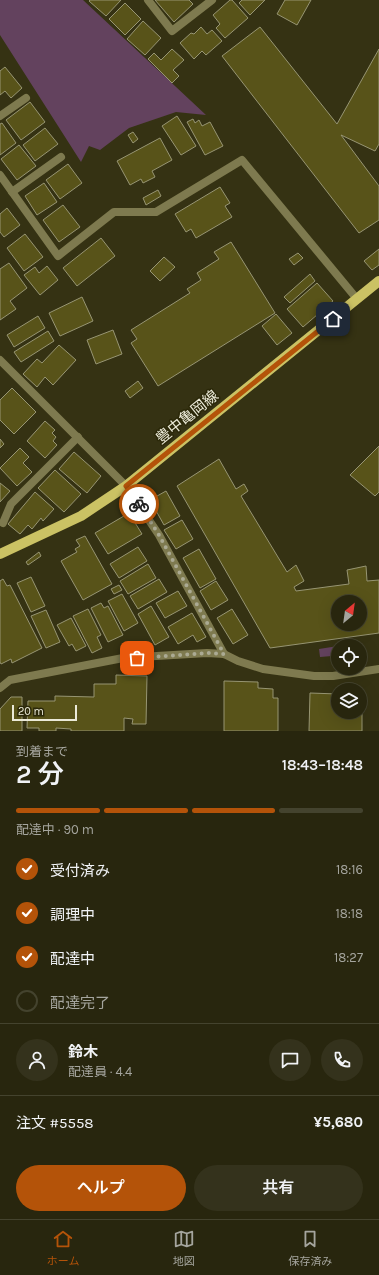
<!DOCTYPE html>
<html lang="ja">
<head>
<meta charset="utf-8">
<style>
  body { margin:0; font-family:Karla,"Noto Sans JP",sans-serif; background:#34321c; color:#f1f3f6; height:100vh; display:flex; flex-direction:column; font-size:15px; white-space:nowrap }
  * { box-sizing:border-box; margin:0 }
  p { font-size:13px; color:#a5a59e }
  .icon { flex:none; width:22px; height:22px; fill:none; stroke:currentColor; stroke-width:2; stroke-linecap:round; stroke-linejoin:round }
  .map { position:relative; height:731px; overflow:hidden }
  .panel { display:flex; flex-direction:column; background:#28260e; flex:1 }
  .panel>* { flex:none }
  .needle { width:26px; rotate:29deg }
  .fabs { position:absolute; left:331px; top:595px; display:grid; gap:8px }
  .fabs a { display:grid; place-items:center; width:36px; height:36px; border-radius:50%; background:#28260e; box-shadow:0 4px 16px #0002,0 0 0 1px #44432e; font-size:20px }
  .scale { position:absolute; left:12px; bottom:10px; width:65px; box-sizing:border-box; padding-left:4px; border:2px solid #ebead8; border-top:0; font-size:11px; line-height:14px; white-space:nowrap; color:#ebead8; -webkit-text-stroke:3px #2b2809; paint-order:stroke }
  .pin { position:absolute; display:grid; place-items:center; width:34px; height:34px; color:#fff; margin:-17px; border-radius:8px; box-shadow:0 2px 6px #0006 }
  .courier { position:absolute; display:grid; place-items:center; width:40px; height:40px; margin:-20px; border:3px solid #b45309; border-radius:50%; background:#fff; color:#222; box-shadow:0 1px 5px #0007 }
  .overview em { font-style:normal; font-weight:600 }
  .overview div { display:flex; flex-direction:column-reverse }
  .overview { display:flex; align-items:center; justify-content:space-between; height:68px; padding:0 16px }
  h1 { font-size:26px; font-weight:600; line-height:30px }
  .bar { display:grid; grid-template-columns:repeat(4,1fr); gap:6px 4px; align-content:center; height:48px; padding:0 16px }
  .bar i { height:5px; border-radius:3px; background:#44432e }
  .bar .selected { background:#b45309 }
  .bar p { grid-column:span 4 }
  .line { display:flex; align-items:center; gap:10px; padding:0 16px; border-top:1px solid #44432e }
  .line div { flex:1 }
  .round { display:grid; place-items:center; flex:none; width:42px; height:42px; border-radius:21px; background:#34321c }
  ol { padding:0 16px; list-style:none }
  li { display:flex; align-items:center; gap:12px; height:44px }
  li p { margin-inline-start:auto }
  li .icon { padding:4px; border-radius:50%; background:#b45309; color:#fff; stroke-width:4 }
  li:last-child { color:#a5a59e }
  li i { width:22px; height:22px; border:2px solid #44432e; border-radius:50% }
  .action { display:flex; gap:8px; margin-top:auto; padding:8px 16px }
  .action a { flex:1; height:46px; border-radius:24px; background:#b45309; color:#fff; font-size:16px; font-weight:600; line-height:46px; text-align:center }
  .action a+a { background:#34321c; color:#f1f3f6 }
  .tab-bar { display:flex; justify-content:space-around; align-items:center; height:56px; border-top:1px solid #44432e; background:#28260e; font-size:11px; color:#a5a59e }
  .tab-bar a { display:grid; justify-items:center; gap:2px }
  .tab-bar .selected { color:#b45309 }
  .map>svg:first-child { display:block }
  .green { fill:#63425e }
  .building { fill:#585319; stroke:#979573; fill-rule:evenodd }
  .lines { fill:none; stroke-linecap:round; stroke-linejoin:round }
  .lane { stroke:#7e7a4f; stroke-width:8 }
  .street { stroke:#7e7a4f; stroke-width:8 }
  .primary { stroke:#cbc264; stroke-width:10 }
  .done { stroke:#abaa93; stroke-width:4; stroke-dasharray:0 7.2 }
  .route { stroke:#b45309; stroke-width:5 }
  .labels { text-anchor:middle; dominant-baseline:central; stroke-width:3; stroke-linejoin:round; paint-order:stroke }
  .street-label { font-size:15px; fill:#ebead8; stroke:#2b2809 }
</style>
</head>
<body>
<div class="map">
<svg width="379" height="731" viewBox="0 0 379 731">
  <rect width="100%" height="100%" fill="#353213"/>
  <g class="green">
    <path d="M0,0H83L206,115L176,112L129,128L100,150L89,146L81,162L0,35Z"/>
    <path d="M362,643L365,662L360,663V646H340Z"/>
    <path d="M338,646V666H334L332,656L320,657L319,649Z"/>
  </g>
  <g class="building">
    <path d="M90,0H121L106,16L89,1Z"/>
    <path d="M155,0H189L193,4L174,22Z"/>
    <path d="M230,0H232L248,18L225,38L216,28L220,24L213,15Z"/>
    <path d="M242,0H265L250,15L239,3Z"/>
    <path d="M285,0H311L297,25L277,14Z"/>
    <path d="M125,3L141,19L125,35L109,19Z"/>
    <path d="M143,21L161,38L145,55L127,39Z"/>
    <path d="M201,27L207,34L212,30L222,41L206,55L202,51L194,59L180,43L191,33L194,34Z"/>
    <path d="M260,27L337,124L379,49V144L375,151L341,135L379,186V220L359,233L222,56Z"/>
    <path d="M172,49L184,60L173,70L179,76L172,83L148,59L154,53L161,60Z"/>
    <path d="M5,67L22,88L11,98L5,91L0,95V71Z"/>
    <path d="M30,102L45,122L21,140L6,120Z"/>
    <path d="M177,116L196,146L181,155L162,126Z"/>
    <path d="M193,119L195,123L199,120L202,126L210,122L223,146L205,155L187,122Z"/>
    <path d="M2,123L16,143L0,155V124Z"/>
    <path d="M45,128L58,144L35,161L23,145Z"/>
    <path d="M133,132L138,139L133,143L128,135Z"/>
    <path d="M160,138L172,160L152,171L155,177L143,183L141,179L130,185L117,161Z"/>
    <path d="M19,145L36,166L17,180L1,159Z"/>
    <path d="M68,164L82,183L60,199L46,180Z"/>
    <path d="M44,183L57,202L37,215L25,196Z"/>
    <path d="M220,187L230,203L225,206L232,217L196,238L191,229L186,232L175,214Z"/>
    <path d="M158,190L161,196L146,205L143,198Z"/>
    <path d="M63,205L80,227L59,242L43,220Z"/>
    <path d="M7,208L20,225L4,237L0,232V214Z"/>
    <path d="M25,234L43,257L24,271L7,248Z"/>
    <path d="M101,238L115,256L77,286L63,268Z"/>
    <path d="M231,242L275,313L158,386L131,343L137,339L131,330L190,293L187,289L201,280L197,273L219,259L214,252Z"/>
    <path d="M379,249V265L372,270L364,261Z"/>
    <path d="M298,253L303,258L294,265L289,259Z"/>
    <path d="M164,257L175,267L160,281L150,271Z"/>
    <path d="M9,263L27,288L10,301L16,309L0,320V269Z"/>
    <path d="M47,266L58,280L40,295L24,275L35,267L39,273Z"/>
    <path d="M310,274L315,281L290,303L284,297Z"/>
    <path d="M317,283L333,301L303,327L287,309Z"/>
    <path d="M82,297L93,321L60,336L49,313Z"/>
    <path d="M276,314L292,333L277,345L262,326Z"/>
    <path d="M38,316L45,328L14,347L7,335Z"/>
    <path d="M113,330L122,354L96,364L87,340Z"/>
    <path d="M48,331L54,341L21,362L14,352Z"/>
    <path d="M59,345L76,360L53,385L45,377L37,387L23,374L37,359L42,363Z"/>
    <path d="M138,381L143,388L130,398L125,391Z"/>
    <path d="M12,388L36,412L14,434L0,420V400Z"/>
    <path d="M45,421L55,430L52,433L56,437L53,441L57,445L45,458L27,441Z"/>
    <path d="M0,439L4,444L0,448Z"/>
    <path d="M379,446V492L375,496L350,475Z"/>
    <path d="M20,448L29,457L23,463L32,472L17,486L0,468Z"/>
    <path d="M74,452L101,476L87,493L59,469Z"/>
    <path d="M219,459L236,489L244,484L248,491L241,496L287,572L296,565L304,581L294,587L296,591L349,584L347,570L366,566L367,581L379,580V633L270,648L177,486ZM338,602H360V624H338Z"/>
    <path d="M55,470L81,494L64,512L38,488Z"/>
    <path d="M0,483L10,491L0,502Z"/>
    <path d="M166,491L180,516L164,525L150,500Z"/>
    <path d="M35,492L54,509L43,521L41,518L32,529L28,525L20,534L8,524Z"/>
    <path d="M129,513L142,534L108,554L95,533Z"/>
    <path d="M182,520L193,539L176,549L164,530Z"/>
    <path d="M85,536L112,584L83,600L61,561L77,552L75,549L80,546L76,540Z"/>
    <path d="M138,547L147,561L119,578L110,564Z"/>
    <path d="M199,549L216,579L200,588L183,558Z"/>
    <path d="M39,552L41,556L28,565L26,562Z"/>
    <path d="M148,564L156,578L128,594L120,581Z"/>
    <path d="M31,577L45,606L31,612L17,583Z"/>
    <path d="M3,579L7,586L10,585L42,648L12,663L11,659L1,664L0,662V581Z"/>
    <path d="M159,579L167,592L138,609L130,596Z"/>
    <path d="M216,581L228,600L211,610L200,591Z"/>
    <path d="M119,585L122,590L114,594L111,589Z"/>
    <path d="M178,591L187,606L165,618L156,603Z"/>
    <path d="M122,594L138,623L124,631L108,601Z"/>
    <path d="M101,603L104,608L108,606L123,635L108,642L91,608Z"/>
    <path d="M151,606L169,637L155,645L138,614Z"/>
    <path d="M88,609L101,635L97,637L102,648L92,653L73,616Z"/>
    <path d="M232,609L248,635L233,644L217,618Z"/>
    <path d="M46,610L60,642L46,648L31,616Z"/>
    <path d="M192,613L206,637L197,642L193,635L178,644L168,627Z"/>
    <path d="M71,618L86,646L76,651L72,644L69,646L57,625Z"/>
    <path d="M116,675L147,676L146,724H132L133,719L124,718V731H71V729L56,728V731H39V728H27L28,701H55V696L94,697V684H116Z"/>
    <path d="M224,681L258,682V688L273,689V698H278V731H224Z"/>
    <path d="M310,693L338,694V712H360V694H362V731H309Z"/>
    <path d="M11,697H22V731H0V709Z"/>
  </g>
  <g class="lines">
    <g class="lane">
      <path d="M0,116L26,98"/>
      <path d="M12,192L61,157"/>
      <path d="M3,523L11,504L78,437"/>
    </g>
    <g class="street">
      <path d="M148,0L172,31L212,0"/>
      <path d="M0,175L58,256L114,212H156L242,160L357,299"/>
      <path d="M0,360L126,486L159,535L224,654"/>
      <path d="M0,688L10,680L123,658L207,653L224,654L238,661L263,669L314,676H333L379,669"/>
    </g>
    <path class="primary" d="M0,554L81,516L126,486L379,281"/>
  </g>
  <g class="lines">
    <path class="done" d="M137,658L207,653L224,654L159,535L139,504"/>
    <path class="route" d="M139,504L126,486L333,319"/>
  </g>
  <g class="labels">
    <g class="street-label">
      <text transform="translate(187 417) rotate(-39)">豊中亀岡線</text>
    </g>
  </g>
</svg>
<div class="fabs">
<a><svg class="needle" viewBox="-14 -14 28 28"><path d="M0-13l5 13h-10z" fill="#e53935"/><path d="M0 13l5-13h-10z" fill="#a5a59e"/></svg></a>
<a><svg class="icon" aria-label="locate" viewBox="0 0 24 24"><circle cx="12" cy="12" r="6"/><path d="M12 2v4M12 18v4M2 12h4M18 12h4"/></svg></a>
<a><svg class="icon" aria-label="layers" viewBox="0 0 24 24"><path d="M12 4l9 5-9 5-9-5zM3 14l9 5 9-5"/></svg></a>
</div>
<div class="scale">20 m</div>
<div class="pin" style="left:137px;top:658px;background:#ea580c"><svg class="icon" aria-label="bag" viewBox="0 0 24 24"><path d="M5 8h14l-1 12H6zM9 8a3 3 0 0 1 6 0"/></svg></div>
<div class="pin" style="left:333px;top:319px;background:#1f2937"><svg class="icon" aria-label="home" viewBox="0 0 24 24"><path d="M3 11l9-7 9 7M6 9v11h12V9"/></svg></div>
<div class="courier" style="left:139px;top:504px"><svg class="icon" aria-label="bike" viewBox="0 0 24 24"><circle cx="6" cy="16" r="4"/><circle cx="18" cy="16" r="4"/><path d="M6 16l4-8h5l3 8M10 8l3 8H6M13 5h3"/></svg></div>
</div>
<section class="panel">
<div class="overview"><div><h1>2 分</h1><p>到着まで</p></div><em>18:43–18:48</em></div>
<div class="bar"><i class="selected"></i><i class="selected"></i><i class="selected"></i><i></i><p>配達中 · 90 m</p></div>
<ol>
<li><svg class="icon" aria-label="check" viewBox="0 0 24 24"><path d="M5 12l5 5 9-10"/></svg>受付済み<p>18:16</p></li>
<li><svg class="icon" aria-label="check" viewBox="0 0 24 24"><path d="M5 12l5 5 9-10"/></svg>調理中<p>18:18</p></li>
<li><svg class="icon" aria-label="check" viewBox="0 0 24 24"><path d="M5 12l5 5 9-10"/></svg>配達中<p>18:27</p></li>
<li><i></i>配達完了</li>
</ol>
<div class="line" style="height:72px"><a class="round"><svg class="icon" aria-label="person" viewBox="0 0 24 24"><circle cx="12" cy="8" r="4"/><path d="M4 21q1-7 8-7t8 7"/></svg></a><div><b>鈴木</b><p>配達員 · 4.4</p></div><a class="round"><svg class="icon" aria-label="chat" viewBox="0 0 24 24"><path d="M4 5h16v11H9l-5 4z"/></svg></a><a class="round"><svg class="icon" aria-label="phone" viewBox="0 0 24 24"><path d="M5 4h4l2 5-3 2q2 4 5 5l2-3 5 2v4C11 20 4 13 5 4z"/></svg></a></div>
<div class="line" style="height:52px"><div>注文 #5558</div><b>¥5,680</b></div>
<div class="action"><a>ヘルプ</a><a>共有</a></div>
</section>
<nav class="tab-bar">
<a class="selected"><svg class="icon" aria-label="home" viewBox="0 0 24 24"><path d="M3 11l9-7 9 7M6 9v11h12V9"/></svg>ホーム</a>
<a><svg class="icon" aria-label="map" viewBox="0 0 24 24"><path d="M3 6l6-2 6 2 6-2v14l-6 2-6-2-6 2zM9 4v14M15 6v14"/></svg>地図</a>
<a><svg class="icon" aria-label="saved" viewBox="0 0 24 24"><path d="M7 4h10v16l-5-4-5 4z"/></svg>保存済み</a>
</nav>
</body>
</html>
